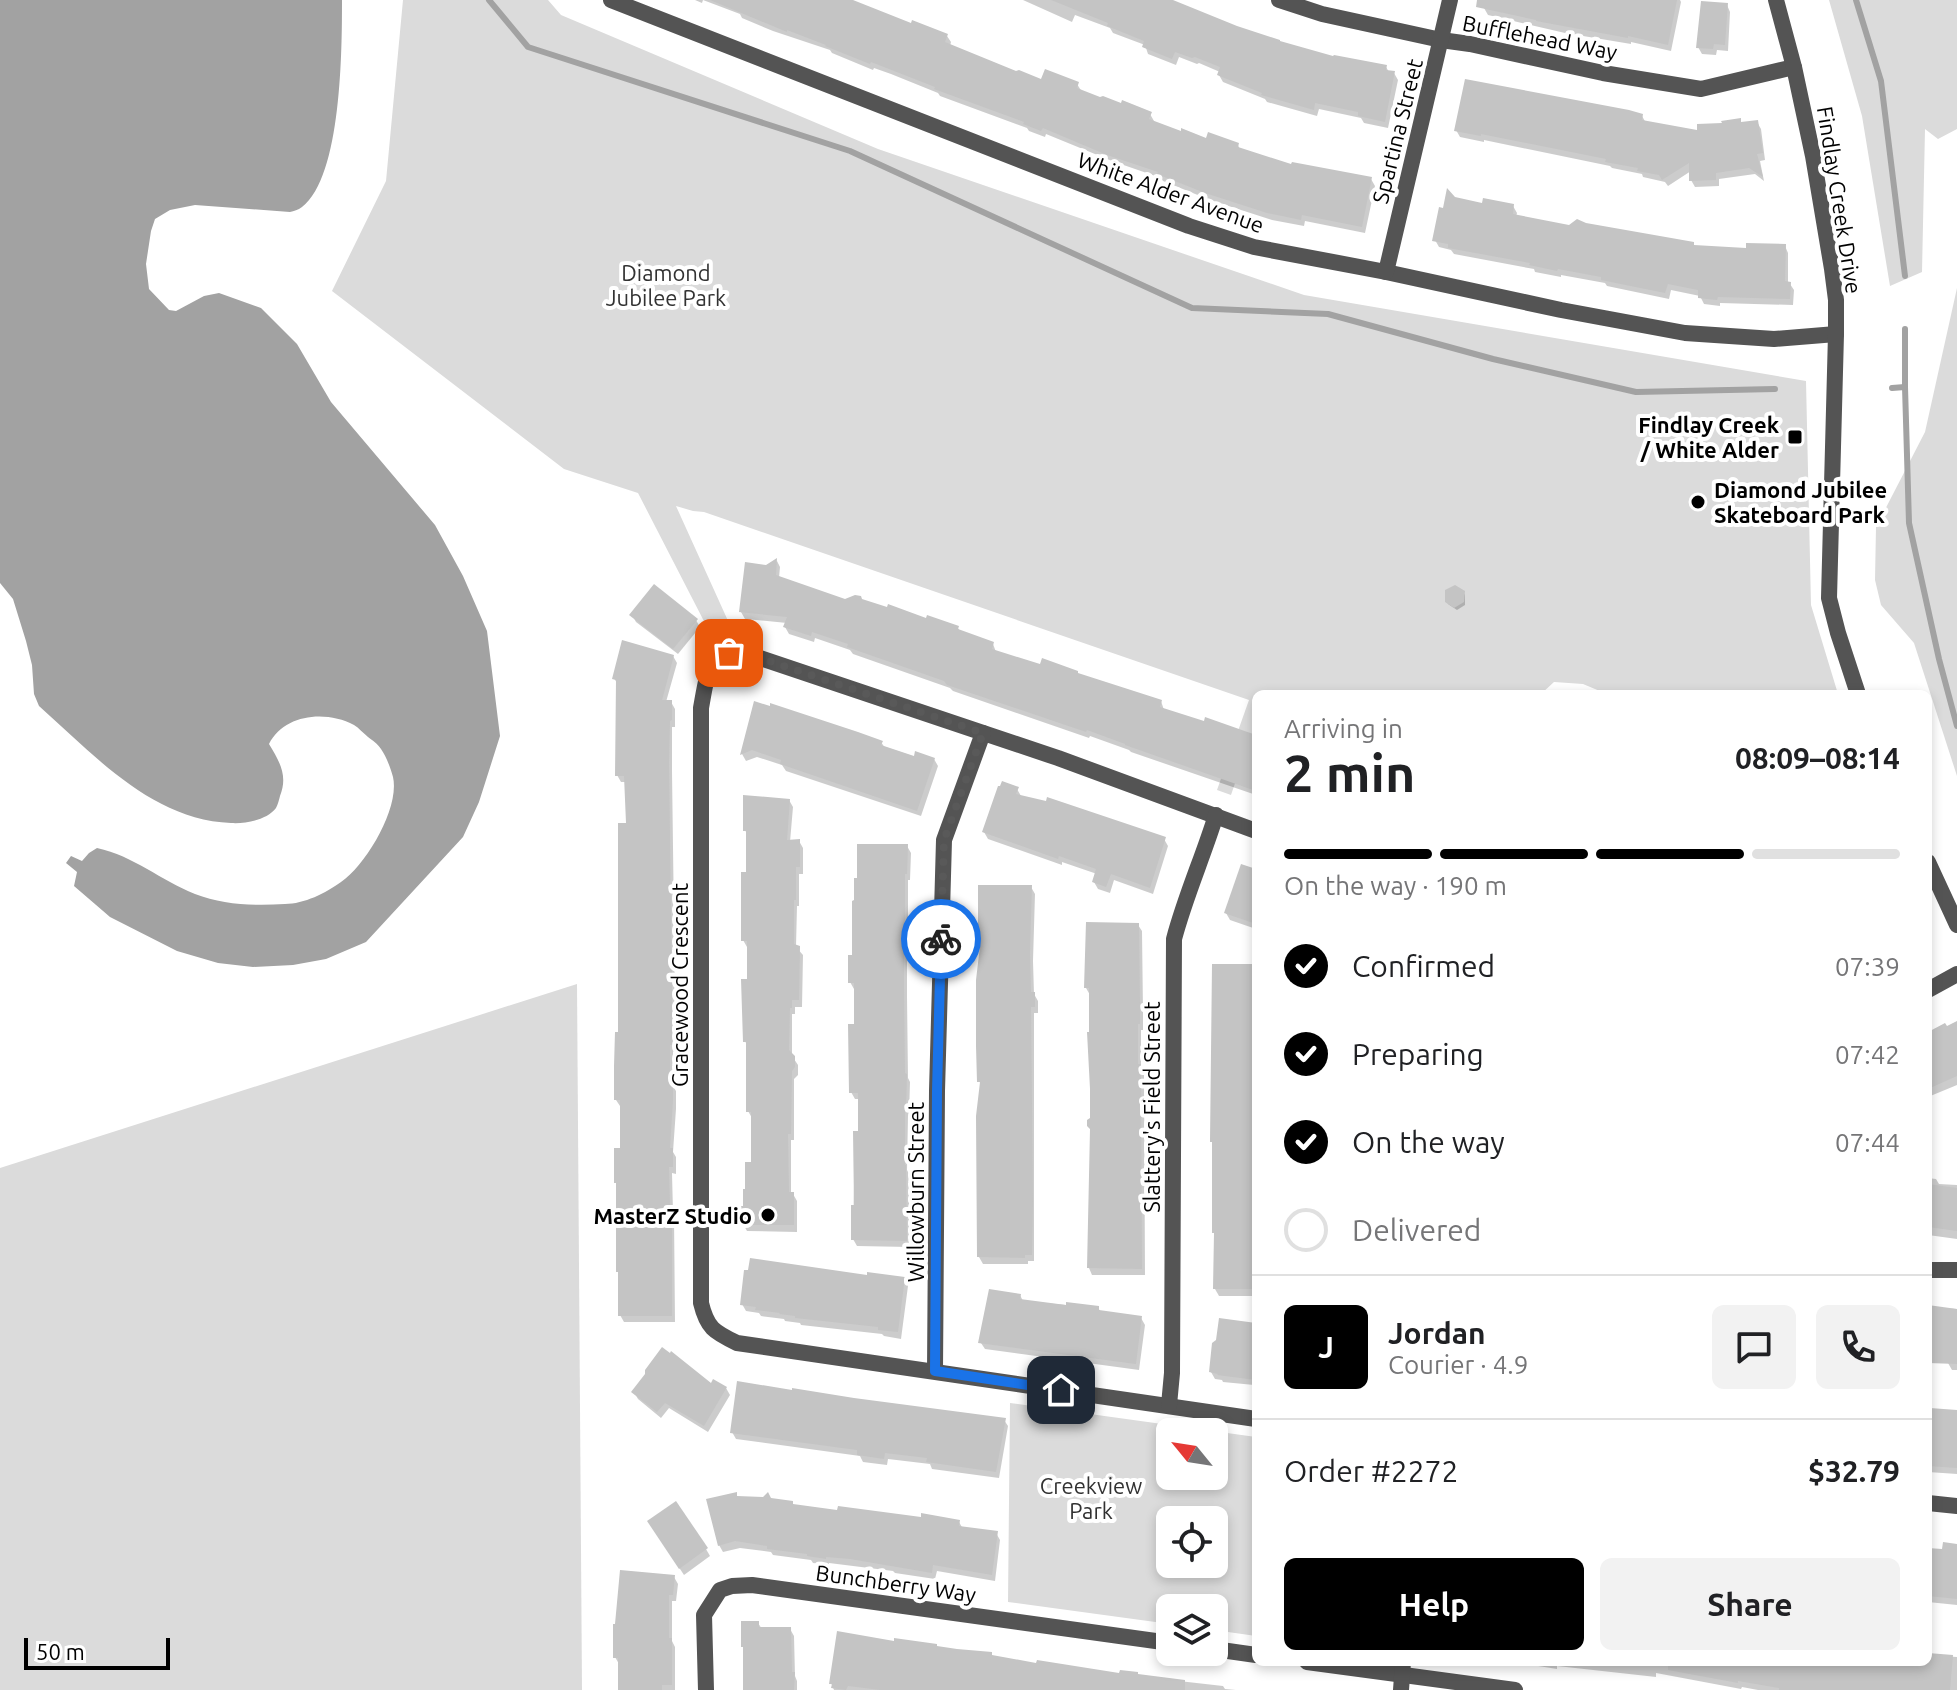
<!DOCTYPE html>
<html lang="en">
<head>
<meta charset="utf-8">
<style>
  body { margin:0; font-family:Ubuntu,sans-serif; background:#f2f2f2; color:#202124; height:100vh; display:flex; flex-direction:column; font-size:30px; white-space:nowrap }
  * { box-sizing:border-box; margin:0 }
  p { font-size:26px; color:#757577 }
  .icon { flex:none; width:44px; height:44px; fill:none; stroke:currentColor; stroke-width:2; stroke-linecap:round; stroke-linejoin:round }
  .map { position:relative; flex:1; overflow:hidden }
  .drawer { position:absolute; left:1252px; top:690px; width:680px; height:976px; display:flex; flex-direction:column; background:#fff; border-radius:12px; box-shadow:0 4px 12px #0003 }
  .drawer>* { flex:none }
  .needle { width:52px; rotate:300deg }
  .controls { position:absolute; left:1156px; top:1418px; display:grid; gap:16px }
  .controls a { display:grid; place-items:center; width:72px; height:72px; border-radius:12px; background:#fff; box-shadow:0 4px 12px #0003; font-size:40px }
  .scale { position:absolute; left:24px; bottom:20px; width:146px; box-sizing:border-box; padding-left:8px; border:4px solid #000; border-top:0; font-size:22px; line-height:28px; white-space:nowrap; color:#000; -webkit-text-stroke:6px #fff; paint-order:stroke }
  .pin { position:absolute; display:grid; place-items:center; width:68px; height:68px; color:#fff; margin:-34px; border-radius:16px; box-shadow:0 4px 12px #0006 }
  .courier { position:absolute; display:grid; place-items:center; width:80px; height:80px; margin:-40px; border:6px solid #1a73e8; border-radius:50%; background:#fff; color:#222; box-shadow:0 2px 10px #0007 }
  .headline em { font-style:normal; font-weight:600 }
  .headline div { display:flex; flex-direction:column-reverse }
  .headline { display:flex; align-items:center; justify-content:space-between; height:136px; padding:0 32px }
  h1 { font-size:52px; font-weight:600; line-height:60px }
  .bar { display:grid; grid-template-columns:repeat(4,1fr); gap:12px 8px; align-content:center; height:96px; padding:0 32px }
  .bar i { height:10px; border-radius:6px; background:#e0e0e0 }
  .bar .active { background:#000 }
  .bar p { grid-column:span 4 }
  .line { display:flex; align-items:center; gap:20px; padding:0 32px; border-top:2px solid #e0e0e0 }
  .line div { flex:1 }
  .round { display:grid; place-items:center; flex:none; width:84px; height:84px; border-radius:12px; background:#f2f2f2 }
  ol { padding:0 32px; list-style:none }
  li { display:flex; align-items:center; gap:24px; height:88px }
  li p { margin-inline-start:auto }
  li .icon { padding:8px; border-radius:50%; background:#000; color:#fff; stroke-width:4 }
  li:last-child { color:#757577 }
  li i { width:44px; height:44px; border:4px solid #e0e0e0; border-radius:50% }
  .cta { display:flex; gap:16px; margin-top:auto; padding:16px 32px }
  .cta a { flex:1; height:92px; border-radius:12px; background:#000; color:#fff; font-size:32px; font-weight:600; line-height:92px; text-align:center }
  .cta a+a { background:#f2f2f2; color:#202124 }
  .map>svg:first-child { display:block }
  .green { fill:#dbdbdb; fill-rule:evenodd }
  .water { fill:#a2a2a2 }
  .shadow { fill:#0003 }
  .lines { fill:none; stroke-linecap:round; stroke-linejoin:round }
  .stream { stroke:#a2a2a2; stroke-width:6 }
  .building { fill:#c4c4c4 }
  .minor { stroke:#545454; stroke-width:16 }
  .tertiary { stroke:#545454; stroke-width:16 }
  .done { stroke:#595959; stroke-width:8; stroke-dasharray:0 14.4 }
  .route { stroke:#1a73e8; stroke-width:10 }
  .poi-dot { fill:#000; stroke:#fff; stroke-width:3 }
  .labels { text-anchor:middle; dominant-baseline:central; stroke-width:8; stroke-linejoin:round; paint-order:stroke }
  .street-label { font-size:22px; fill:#000; stroke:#fff }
  .park-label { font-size:22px; fill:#323232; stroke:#fff }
  .poi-label { font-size:22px; font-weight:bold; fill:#000; stroke:#fff; text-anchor:end }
</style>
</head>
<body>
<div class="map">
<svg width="1957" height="1690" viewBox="0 0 1957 1690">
  <rect width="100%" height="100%" fill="#fff"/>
  <g class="green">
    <path d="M403,0H548L561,15L878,149L1304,295L1806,381L1811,605L1838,694H1607L1583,684L1554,682L1541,694H1256V722L1231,795L1217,790L1249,700L704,512L693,511L676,506L729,623L708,629L638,493L564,469L332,291L386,181Z"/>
    <path d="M1829,0H1957V129L1938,139L1925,129L1922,272L1890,286L1862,116Z"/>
    <path d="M1957,288V776L1914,643L1881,605L1875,580L1876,527L1925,432Z"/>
    <path d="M577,984L582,1690H0V1168Z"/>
    <path d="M1010,1403L1256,1437V1636L1214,1630V1608H1170V1624L1008,1602ZM1170,1432H1214V1476H1170ZM1170,1520H1214V1564H1170Z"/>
  </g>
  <path class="water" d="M0,0H342C342,47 342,177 302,207C298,210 294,211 290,212L195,205L170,210L155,219L151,231L146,264L149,289L169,310L176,311L204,296L219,293L261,308L297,344L331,402L435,525L463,576L487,631L500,736L479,802L463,837L366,942L326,959L293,965L253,967L218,963L177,951L110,917L74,886L77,872L66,863L71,856L82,861L89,853L97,848C134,856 160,880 195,894C223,905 255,906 285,904C304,904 326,893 341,882C366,865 400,808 393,777C391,769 386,756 381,749C378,744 372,740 368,737C363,733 359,728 354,725C326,710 284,714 269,744C280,762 288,776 280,796C279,800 278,804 276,808C267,820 245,824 231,823C152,820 94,755 39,706L34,694L32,665L26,641L13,599L0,583Z"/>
  <g class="shadow">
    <path d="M695,0H846L912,26L947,36L951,42L950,46L1042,82L1077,84L1082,92L1150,114L1154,121V123L1207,140L1238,145L1240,150L1293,167L1371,179L1375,186L1365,233L1305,221L1304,226L1272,220L1210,200L1163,181L1161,178L1112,161L1046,134L1045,137L1029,131L1027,128L940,96L938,93L891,74L874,68L873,70L832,53L830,50L773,31L742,18L740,14L703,0L702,3Z"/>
    <path d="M1023,0H1169L1236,28L1309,52L1386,67L1389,72L1394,73L1398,80L1388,128L1364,123L1361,118L1319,109L1317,116L1267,102L1265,99L1223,82L1219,75L1220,72L1199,63L1197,64L1179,57L1176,65L1148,54L1145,45L1113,33L1110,28L1075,15L1072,22Z"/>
    <path d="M1486,0H1680L1681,2L1671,51L1631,42V44L1565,33L1488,15L1484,8Z"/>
    <path d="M1727,5L1730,12L1728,51L1717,50L1716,55L1702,54L1698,47Z"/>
    <path d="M1642,116L1646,123L1699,133L1757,122L1761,129L1765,160L1760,161L1764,181L1755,174L1719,179V186L1695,187L1691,180V171L1668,186L1665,182L1643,177L1642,174L1612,168L1610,166L1484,140V142L1460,137L1456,130Z"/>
    <path d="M1454,199L1484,205L1513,206L1517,213L1516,217L1569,227L1586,225L1693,243L1695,247L1748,250L1785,246L1788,253V284H1790L1794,290L1793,305L1720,303V306L1704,304L1700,296L1671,290L1669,299L1607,286L1605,283L1561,275V277L1535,272L1534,269L1454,254L1451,250L1439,247L1435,240L1445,210Z"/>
    <path d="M777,561L780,567L779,578L845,601H861L958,628L960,632L993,644L996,652L1161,701L1164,710L1256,737V795L1131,752L1129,750L1090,736L1089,738L953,691L950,688L853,654L850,650L815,638L814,642L789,634L785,627L787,623L745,619L741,612L766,567Z"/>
    <path d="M1463,592L1465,595V605L1457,610L1448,604L1447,601Z"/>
    <path d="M632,615L696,620L700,627L678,654L636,622Z"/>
    <path d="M673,656L677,663L666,702H671L675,709V727H672V771L675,997V1051L673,1052V1086L676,1091V1109L673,1152L676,1157V1174L672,1173L673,1212L674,1215L675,1322H624L620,1315L618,1187L616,1183L622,1150V1106H620L616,1100L628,825L626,782H621L617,775L618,685L614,678Z"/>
    <path d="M756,703L881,742L885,748L915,759H934L938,766L921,816L786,771L782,765L757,757L746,761L742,754Z"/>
    <path d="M1017,789L1021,796L1164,839L1168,846L1153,894L1114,880L1110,893L1098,889L1094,882L1097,874L1062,862V865L988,839L984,832Z"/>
    <path d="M789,800L793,807L790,842L799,841L803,848V874H799V906H797L796,947L803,955L802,1007H795V1014H792V1056L798,1065V1075L794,1079V1140H791V1194H793L797,1201V1232L747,1231L743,1224L753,1164L752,1118L748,1111V1047L745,1041L749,981L747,947L743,940L748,874V836L745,830Z"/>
    <path d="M907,846L911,853L910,880H908V927L910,932V955H907V996L908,1078L910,1082L909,1116H908L907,1170L909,1174V1247L857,1246L853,1239L855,1133H860V1099H855L851,1092L856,1026V989H854L850,982L854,957Z"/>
    <path d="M1256,871V929L1230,920L1226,913Z"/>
    <path d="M1031,887L1035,894L1033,961L1034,994L1038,1001V1013H1034V1261H1028V1264H983L979,1257L982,1086L979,1081L982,950L980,946Z"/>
    <path d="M1138,925L1142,931L1143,1012V1030H1141V1067L1144,1073L1145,1275H1092L1089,1268L1092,1119L1090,995L1086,988Z"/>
    <path d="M1256,966V1296H1219L1215,1289Z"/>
    <path d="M1957,1029V1085L1928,1097V1034Z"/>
    <path d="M1928,1178L1936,1179L1939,1184L1957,1185V1239L1928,1235Z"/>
    <path d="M750,1273L904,1279L908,1286L901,1339L884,1336L882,1334L801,1325L800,1323L785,1321L784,1319L761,1316L759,1313L746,1311L742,1304Z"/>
    <path d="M1020,1295L1023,1301L1098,1308L1101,1312L1141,1318L1145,1325L1139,1370L985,1349L981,1343Z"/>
    <path d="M1928,1307L1957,1309V1370H1952L1948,1363L1928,1356Z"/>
    <path d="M1256,1328V1388L1254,1385L1223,1382L1222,1380L1215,1379L1211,1372Z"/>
    <path d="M647,1375L726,1388L730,1395L708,1432L669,1408L661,1418L638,1399L634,1392Z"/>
    <path d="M1928,1409L1957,1412V1474L1928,1472Z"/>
    <path d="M1004,1420L1008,1426L999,1478L932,1469L930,1464L888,1459L887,1465L863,1462L860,1456L736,1439L732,1432Z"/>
    <path d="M737,1498L770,1500L794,1507L959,1522L963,1529L996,1533L1000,1540L995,1581L937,1571L935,1579L895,1573L893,1571L829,1563V1565L813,1563L811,1560L773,1555L771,1552L740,1548L723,1552L719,1545Z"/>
    <path d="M1198,1514L1205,1515L1207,1520H1195Z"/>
    <path d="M653,1528L706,1549L710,1556L684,1575Z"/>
    <path d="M1957,1546V1605L1928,1602V1549L1944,1551Z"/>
    <path d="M674,1577L678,1584L676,1601H672V1641L675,1647V1690H620L619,1664L615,1657Z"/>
    <path d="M758,1623L762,1629H790L794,1636L795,1676L797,1681V1690H745Z"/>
    <path d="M895,1643L991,1654L993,1657L1038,1665L1223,1686L1225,1689L1236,1690H834L831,1683Z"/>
    <path d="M1928,1655L1957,1657V1690H1758L1742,1687L1741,1689L1656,1673V1677L1557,1666V1669L1532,1665L1530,1662H1928Z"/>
  </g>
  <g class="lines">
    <g class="stream">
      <path d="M489,0L528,47L850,151L1192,308L1328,314L1493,359L1636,392L1775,389"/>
      <path d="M1856,0L1881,81L1905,276"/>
      <path d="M1905,329V387L1909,523L1939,659L1957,726"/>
      <path d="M1892,388L1905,387"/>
    </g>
  </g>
  <g class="building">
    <path d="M710,0H853L911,23L912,20L948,34L945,42L1016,71L1019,70L1041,79L1045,69L1079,82L1077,88L1100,97L1103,96L1121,103L1122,100L1152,112L1149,119L1181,131V128L1206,138L1208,132L1239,143L1238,147L1291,164L1292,162L1372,177L1362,227L1302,215L1301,220L1267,213L1205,193L1157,174L1158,172L1107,155L1043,128L1041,131L1023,124L1024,122L934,89L935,87L871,62L870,64L825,46L826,45L787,30V32Z"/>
    <path d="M1051,0H1173L1237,26L1280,40V41L1333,56L1334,55L1387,65L1386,70L1395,71L1385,122L1358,116V112L1315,103L1314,110L1261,95L1262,93L1217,75L1220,67L1195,57L1192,58L1175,52L1172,59L1142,47L1144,41L1107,26L1108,23Z"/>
    <path d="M1477,0H1677L1668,45L1628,36V38L1536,21V20L1476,7Z"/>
    <path d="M1701,1L1728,3L1725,45L1714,44L1713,49L1696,48Z"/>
    <path d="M1465,79L1629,110L1643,114L1642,120L1697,130V124L1722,123L1721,121L1741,118V122L1758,120L1763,153L1757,154L1763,177L1749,168L1716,173V180L1689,181V163L1662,180L1659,175L1637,171L1638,168L1605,162L1606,159L1481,134V136L1454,131Z"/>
    <path d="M1447,188L1455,197L1482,203L1483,198L1514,204L1513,214L1569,225L1577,219L1586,223L1694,242V245L1746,248V243L1786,244L1785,281L1791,282L1790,299L1718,297L1717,300L1698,298V290L1668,284L1665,293L1601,280V277L1558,269L1557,271L1529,265L1530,263L1448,248V244L1432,241L1439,207L1443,208Z"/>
    <path d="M777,558L776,575L845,599L855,595L861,596L862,599L887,607L888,604L926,618L927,615L959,626L958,629L994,642L992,649L1040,664L1042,658L1078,671V673L1162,700L1160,707L1204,721L1205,717L1256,735V791L1125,745V744L1087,730L1086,732L947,685L944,681L847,647L848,644L812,632L811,636L783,627L787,617L739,612L745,562L766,565Z"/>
    <path d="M654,584L698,619L673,649L629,615Z"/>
    <path d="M1455,585L1465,591L1464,602L1454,608L1445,602V590Z"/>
    <path d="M622,640L674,655L662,700H672V720L670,721L669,762L672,989V1045H670V1082H673V1100L670,1148H673V1167H669L670,1206H672V1316H618V1272H616V1183H614V1148H620V1100H614V1066L615,1032H618V823H626L624,776H615L616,680L612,679Z"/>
    <path d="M754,701L770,706V703L858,732L883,741L881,745L914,756L915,751L935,758L917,811L780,764L781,760L752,750L740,755Z"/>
    <path d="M1002,781L1019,787L1016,794L1046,801L1047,797L1166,837L1150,888L1111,874L1106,887L1092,882L1096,869L1059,856L1058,859L982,832L998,786H1000Z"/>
    <path d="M743,795L790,799L787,840L800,839V867H796V900H794V944L800,946L799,1000H792V1008H790L789,1050L795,1056V1067L792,1071L791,1134H788L789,1192H794V1225H741V1206H743V1189H745V1162H751V1112H746V1042H743L741,979H747V941H741V872H746V831H743Z"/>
    <path d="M857,844H908L907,874H905V923H907V949H904V988L905,1073L907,1074L906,1110H905V1165H906L907,1241L851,1240V1205H854L853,1131H858V1093H849L848,1024H854V983H848V955H852V901L854,900V878H857Z"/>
    <path d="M1241,864L1256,869V924L1224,913Z"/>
    <path d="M978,885H1032L1030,953L1031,992H1035V1007H1031L1033,1203L1032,1255H1025V1258L977,1257L976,1116L980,1082H977L976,1046V980L980,946H978Z"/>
    <path d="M1086,922L1139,923L1140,1004V1024H1138V1064H1141L1142,1269L1087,1268L1090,1129L1087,1126V1120L1090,1118V1089L1087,1032H1089V988H1084Z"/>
    <path d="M1212,964H1256V1289H1213L1214,1233H1212V1142H1210Z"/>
    <path d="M1957,1021V1076L1928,1089V1032L1945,1023L1947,1026Z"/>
    <path d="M1928,1184L1957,1188V1231L1928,1227Z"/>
    <path d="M750,1258L867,1275V1272L905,1277L898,1332L878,1330V1327L795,1318V1316L779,1314L780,1313L755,1310L756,1307L740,1305L744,1270H748Z"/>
    <path d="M989,1289L1021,1294L1020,1299L1066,1305V1302L1099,1306V1310L1142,1316L1136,1364L978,1343Z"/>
    <path d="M1928,1305L1957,1309V1364L1928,1363Z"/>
    <path d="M1219,1318L1256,1323V1380L1217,1375L1218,1374L1209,1372L1212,1343L1216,1340Z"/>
    <path d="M662,1347L670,1353L671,1351L711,1383L713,1379L727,1387L704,1426L665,1403L657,1412L631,1392L645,1374V1370Z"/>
    <path d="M737,1381L792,1390V1388L854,1398L1006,1418L996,1472L926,1462L927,1458L885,1453L884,1459L857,1455V1450L730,1433Z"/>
    <path d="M1930,1408L1957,1410V1468L1928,1466Z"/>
    <path d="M737,1492V1496L763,1497L768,1492L771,1498L793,1501V1504L837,1510L838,1506L921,1517V1513L960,1520L959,1526L998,1531L992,1575L933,1565L932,1573L850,1559L826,1557V1559L807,1556V1554L767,1549V1546L735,1541L718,1546L706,1499Z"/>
    <path d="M676,1501L708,1548L679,1569L647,1521Z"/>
    <path d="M1943,1542L1957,1544V1599L1928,1596V1548L1942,1549Z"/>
    <path d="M620,1570L675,1575L673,1595H669V1638H672V1685H662V1690H618V1658H613V1624H615Z"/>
    <path d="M741,1621H759V1627H791L792,1672H795L794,1690H743V1647H741Z"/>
    <path d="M837,1631L894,1641V1638L937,1644V1646L957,1649L992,1652V1655L1036,1663L1037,1660L1119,1673L1120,1670L1138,1672V1674L1185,1680V1690H880L848,1686L846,1690L831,1688L832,1684H829Z"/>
    <path d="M1928,1653L1953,1655L1950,1690H1779V1688L1738,1681V1683L1668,1670V1662H1928Z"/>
  </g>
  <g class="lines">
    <g class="minor">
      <path d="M611,0L1189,226L1254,247L1386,272L1561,310L1685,333L1774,339L1836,334"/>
      <path d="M1279,0L1322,14L1441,40L1470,44L1603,73L1701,89L1794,67"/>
      <path d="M1386,272L1450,0"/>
      <path d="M1256,831L1058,758L757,657C709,644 708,669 701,708V1303C707,1328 714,1332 737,1343L1256,1419"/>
      <path d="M1928,990L1957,974"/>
      <path d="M1928,1270H1957"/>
      <path d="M935,1371L937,1091L944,840L983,733"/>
      <path d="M1169,1405L1172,1373L1174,939C1185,897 1203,857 1216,815"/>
      <path d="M1928,1503L1957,1506"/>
      <path d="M1214,1649L1256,1655"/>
      <path d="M1307,1662L1515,1690"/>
      <path d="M706,1690L704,1615L720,1590L732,1586L752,1585L1170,1643"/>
      <path d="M1401,1690L1403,1662"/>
    </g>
    <g class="tertiary">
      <path d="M1776,0L1794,67L1813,156L1832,269L1836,300V334L1829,598L1838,633L1858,694"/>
      <path d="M1928,862L1957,925"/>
    </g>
  </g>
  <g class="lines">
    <path class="done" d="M729,653L742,652L757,657L983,733L944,840L941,939"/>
    <path class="route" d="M941,939L937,1091L935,1371L1061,1390"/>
  </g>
  <g class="poi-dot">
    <rect x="1787" y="429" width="16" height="16" rx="4"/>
    <circle cx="1698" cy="502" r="8"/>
    <circle cx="768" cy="1215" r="8"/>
  </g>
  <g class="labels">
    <g class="street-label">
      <text transform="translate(1540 37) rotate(11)">Bufflehead Way</text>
      <text transform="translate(1397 131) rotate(-76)">Spartina Street</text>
      <text transform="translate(1171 192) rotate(20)">White Alder Avenue</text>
      <text transform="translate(1840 200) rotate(81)">Findlay Creek Drive</text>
      <text transform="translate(679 985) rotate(-90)">Gracewood Crescent</text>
      <text transform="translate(1151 1107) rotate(-90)">Slattery's Field Street</text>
      <text transform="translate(915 1192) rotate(-90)">Willowburn Street</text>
      <text transform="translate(896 1583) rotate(8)">Bunchberry Way</text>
    </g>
    <g class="park-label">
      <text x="666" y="272">Diamond<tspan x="666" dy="25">Jubilee Park</tspan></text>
      <text x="1091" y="1485">Creekview<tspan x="1091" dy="25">Park</tspan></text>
    </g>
    <g class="poi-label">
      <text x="1779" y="424">Findlay Creek<tspan x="1779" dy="25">/ White Alder</tspan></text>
      <text x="1714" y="489" text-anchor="start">Diamond Jubilee<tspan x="1714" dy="25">Skateboard Park</tspan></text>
      <text x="752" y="1215">MasterZ Studio</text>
    </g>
  </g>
</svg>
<div class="controls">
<a><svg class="needle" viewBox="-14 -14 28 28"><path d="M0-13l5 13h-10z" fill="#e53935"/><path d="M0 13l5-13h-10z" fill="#757577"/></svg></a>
<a><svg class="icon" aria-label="locate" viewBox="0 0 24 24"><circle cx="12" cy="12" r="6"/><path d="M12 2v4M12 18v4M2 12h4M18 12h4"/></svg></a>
<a><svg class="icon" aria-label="layers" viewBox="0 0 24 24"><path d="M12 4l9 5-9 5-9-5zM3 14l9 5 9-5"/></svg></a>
</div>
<div class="scale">50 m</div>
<div class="pin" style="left:729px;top:653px;background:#ea580c"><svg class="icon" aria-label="bag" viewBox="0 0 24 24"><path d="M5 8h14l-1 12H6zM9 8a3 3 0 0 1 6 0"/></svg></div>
<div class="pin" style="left:1061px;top:1390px;background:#1f2937"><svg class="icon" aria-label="home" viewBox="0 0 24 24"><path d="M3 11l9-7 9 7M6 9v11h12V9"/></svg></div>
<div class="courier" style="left:941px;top:939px"><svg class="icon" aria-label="bike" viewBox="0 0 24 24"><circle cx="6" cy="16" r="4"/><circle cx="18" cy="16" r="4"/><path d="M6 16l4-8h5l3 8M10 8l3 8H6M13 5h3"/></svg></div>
<section class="drawer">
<div class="headline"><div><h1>2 min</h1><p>Arriving in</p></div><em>08:09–08:14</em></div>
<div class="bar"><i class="active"></i><i class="active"></i><i class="active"></i><i></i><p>On the way · 190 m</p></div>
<ol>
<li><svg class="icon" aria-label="check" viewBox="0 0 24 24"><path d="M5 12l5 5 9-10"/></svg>Confirmed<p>07:39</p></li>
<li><svg class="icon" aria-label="check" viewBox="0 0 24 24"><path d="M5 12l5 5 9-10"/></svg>Preparing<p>07:42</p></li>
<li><svg class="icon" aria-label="check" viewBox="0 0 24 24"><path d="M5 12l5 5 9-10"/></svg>On the way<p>07:44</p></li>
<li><i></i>Delivered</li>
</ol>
<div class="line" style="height:144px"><b class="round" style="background:#000;color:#fff">J</b><div><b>Jordan</b><p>Courier · 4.9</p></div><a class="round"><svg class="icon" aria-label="chat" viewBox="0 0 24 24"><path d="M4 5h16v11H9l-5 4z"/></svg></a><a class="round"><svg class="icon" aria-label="phone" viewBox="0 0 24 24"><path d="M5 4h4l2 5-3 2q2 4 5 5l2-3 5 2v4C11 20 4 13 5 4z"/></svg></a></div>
<div class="line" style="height:104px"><div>Order #2272</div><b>$32.79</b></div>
<div class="cta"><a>Help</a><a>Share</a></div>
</section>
</div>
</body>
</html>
